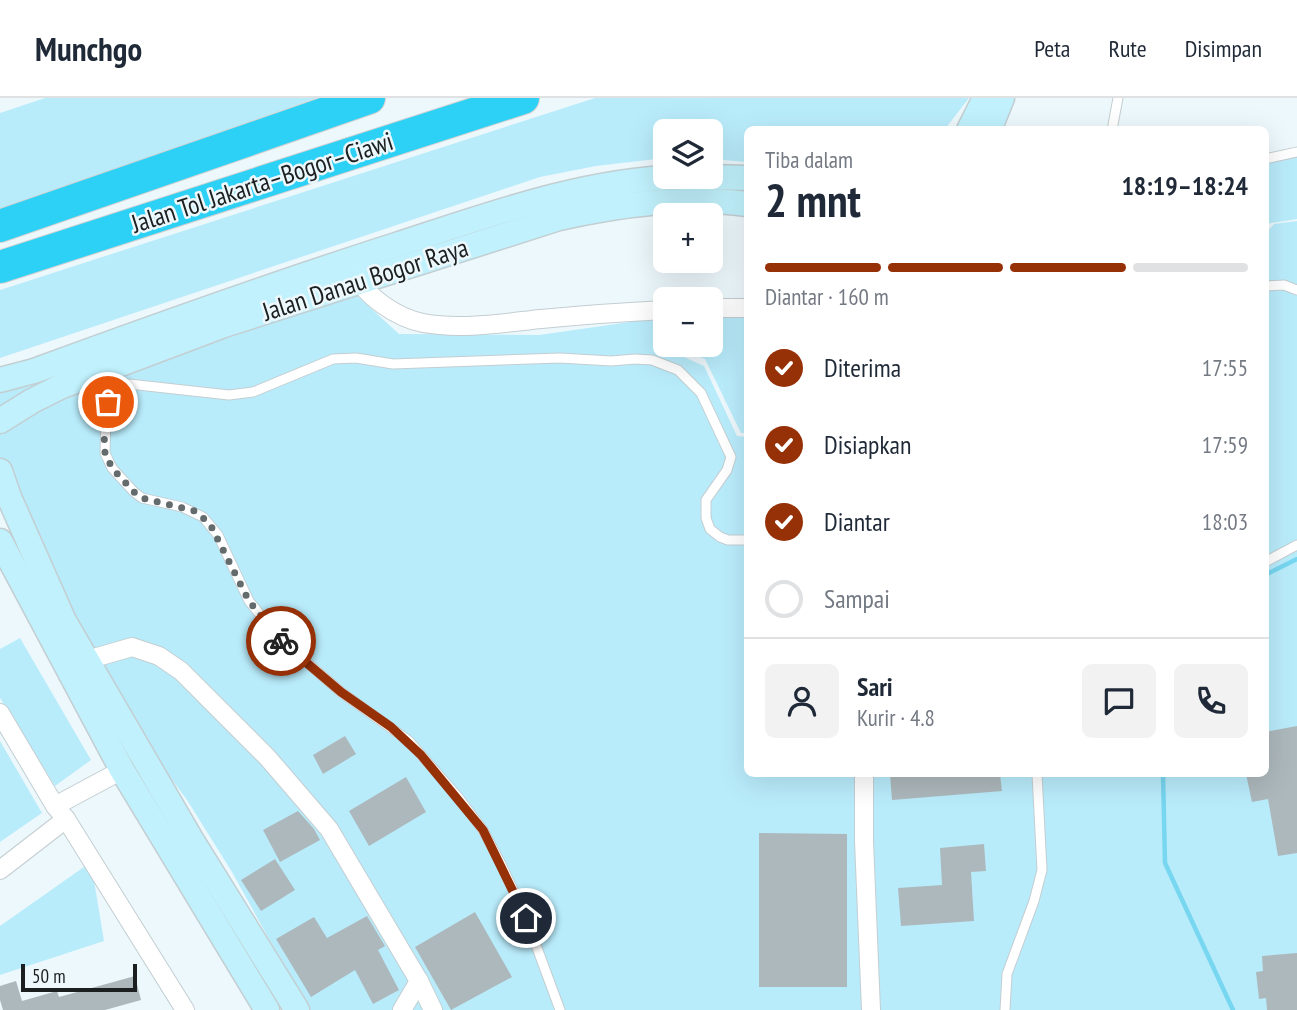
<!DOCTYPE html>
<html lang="id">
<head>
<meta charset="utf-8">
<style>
  body { margin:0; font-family:"PT Sans Narrow",sans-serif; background:#f2f2f3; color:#1f2937; height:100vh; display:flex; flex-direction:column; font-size:26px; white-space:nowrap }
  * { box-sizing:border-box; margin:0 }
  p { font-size:23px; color:#747a83 }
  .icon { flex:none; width:38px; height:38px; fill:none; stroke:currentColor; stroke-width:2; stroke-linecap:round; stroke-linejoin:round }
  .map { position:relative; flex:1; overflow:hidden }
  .panel { position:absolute; left:744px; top:28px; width:525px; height:651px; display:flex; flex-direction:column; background:#fff; border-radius:10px; box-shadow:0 7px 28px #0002 }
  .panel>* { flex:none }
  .controls { position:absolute; left:653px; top:21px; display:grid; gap:14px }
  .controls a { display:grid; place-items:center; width:70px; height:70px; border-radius:10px; background:#fff; box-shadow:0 7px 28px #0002; font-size:35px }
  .scale { position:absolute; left:21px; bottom:18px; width:116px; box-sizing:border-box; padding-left:7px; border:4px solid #1b1f20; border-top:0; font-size:19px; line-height:24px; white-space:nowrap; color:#1b1f20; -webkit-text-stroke:5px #edf8fc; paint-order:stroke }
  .pin { position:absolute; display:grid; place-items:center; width:60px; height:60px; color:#fff; margin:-30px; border:4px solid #fff; border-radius:50%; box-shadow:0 2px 7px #0007 }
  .courier { position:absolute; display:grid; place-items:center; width:70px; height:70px; margin:-35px; border:5px solid #963007; border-radius:50%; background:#fff; color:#222; box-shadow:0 2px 9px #0007 }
  .overview em { font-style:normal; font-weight:600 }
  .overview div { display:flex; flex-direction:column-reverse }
  .overview { display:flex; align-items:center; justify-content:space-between; height:119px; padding:0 21px }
  h1 { font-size:46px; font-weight:600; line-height:52px }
  .bar { display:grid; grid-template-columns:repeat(4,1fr); gap:10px 7px; align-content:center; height:84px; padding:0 21px }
  .bar i { height:9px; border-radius:5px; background:#e0e1e3 }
  .bar .selected { background:#963007 }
  .bar p { grid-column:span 4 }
  .line { display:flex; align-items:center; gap:18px; padding:0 21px; border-top:2px solid #e0e1e3 }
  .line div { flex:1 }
  .round { display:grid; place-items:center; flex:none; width:74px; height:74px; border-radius:10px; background:#f2f2f3 }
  ol { padding:0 21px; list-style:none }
  li { display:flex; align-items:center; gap:21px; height:77px }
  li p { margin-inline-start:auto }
  li .icon { padding:7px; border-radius:50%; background:#963007; color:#fff; stroke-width:4 }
  li:last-child { color:#747a83 }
  li i { width:38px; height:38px; border:4px solid #e0e1e3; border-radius:50% }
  header { display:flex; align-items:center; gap:42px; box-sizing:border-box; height:98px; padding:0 35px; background:#fff; border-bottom:2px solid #e0e1e3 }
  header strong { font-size:33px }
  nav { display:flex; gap:38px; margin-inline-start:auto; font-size:24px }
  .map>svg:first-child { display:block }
  .green { fill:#b9ecfb }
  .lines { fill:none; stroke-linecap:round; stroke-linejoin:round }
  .stream { stroke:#77d6f0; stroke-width:4.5 }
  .building { fill:#adb8bc }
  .lane-casing { stroke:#c3ced2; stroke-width:11 }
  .street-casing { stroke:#c3ced2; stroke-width:20 }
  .secondary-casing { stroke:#c3ced2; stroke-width:27 }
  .highway-casing { stroke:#d1d2d2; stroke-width:34 }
  .lane { stroke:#fff; stroke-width:9 }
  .street { stroke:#fff; stroke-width:18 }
  .secondary { stroke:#c0f1fc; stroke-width:24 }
  .highway { stroke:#2ed1f6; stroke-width:32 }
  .done { stroke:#646b6d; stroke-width:7; stroke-dasharray:0 12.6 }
  .route { stroke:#963007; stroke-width:9 }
  .labels { text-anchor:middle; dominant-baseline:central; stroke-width:5; stroke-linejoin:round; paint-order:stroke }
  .street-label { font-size:26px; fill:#1b1f20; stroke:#edf8fc }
</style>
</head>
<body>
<header>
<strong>Munchgo</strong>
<nav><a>Peta</a><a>Rute</a><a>Disimpan</a></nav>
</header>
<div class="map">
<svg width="1297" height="912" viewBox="0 0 1297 912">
  <rect width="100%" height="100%" fill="#edf8fc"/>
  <g class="green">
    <path d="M45,0H317L0,112V15Z"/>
    <path d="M595,0H969L945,31L747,32V64L711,61L710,33H665V60L596,68L540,79L0,260V192Z"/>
    <path d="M1297,50V121L1265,126V58Z"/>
    <path d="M1297,123V912H308L232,774L187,702L152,655L35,470L0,366V285L327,170L399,236L539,237L658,220L657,247L704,268L737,338L747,339V676H1265V136L1274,126Z"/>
    <path d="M747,216V335H741L705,261L669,247H710L711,218Z"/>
    <path d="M20,540L91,662L55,688L0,600V551Z"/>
    <path d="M0,643L42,715L0,744Z"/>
    <path d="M91,764L104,843L0,877V828Z"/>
  </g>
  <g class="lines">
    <g class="stream">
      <path d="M1265,477L1297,461"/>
      <path d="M1163,676L1165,765L1233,912"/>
    </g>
  </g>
  <g class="building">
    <path d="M1297,628V755L1278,758L1268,701L1252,704L1246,676H1265V634Z"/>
    <path d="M345,638L356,656L323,676L313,657Z"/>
    <path d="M890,676H1000L1002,693L892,702Z"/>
    <path d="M406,679L426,714L369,748L349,713Z"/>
    <path d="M298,713L314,731L320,742L280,764L263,732Z"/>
    <path d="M759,735L847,736V889H759Z"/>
    <path d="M984,746L986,773L971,774L974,823L901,828L898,790L942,787L940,750Z"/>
    <path d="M275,761L295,792L261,813L241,782Z"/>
    <path d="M475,814L512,879L451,912L415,849Z"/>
    <path d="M367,818L385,848L378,852L399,892L373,906L355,872L311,899L276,841L314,819L327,840Z"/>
    <path d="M1297,855V912H1267L1266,900L1259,901L1256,874L1263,873L1262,858Z"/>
    <path d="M135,878L141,902L105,912H3L0,902V888L16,883L22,903L57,893L59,899Z"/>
  </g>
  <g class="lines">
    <g class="lane-casing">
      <g id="lane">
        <path d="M1112,32L1118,0"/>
        <path d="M1265,61L1297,54"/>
        <path d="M1265,188L1284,187L1297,192"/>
        <path d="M1265,464L1297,447"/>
        <path d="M560,912L526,820L501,766L483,732L458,699L409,643L341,594L281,542L249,503L218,437L203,419L182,409L142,400L134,394L112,370L105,355L106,318L112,296L119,288L129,286L229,297L253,294L333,261L356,260L393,266L560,260L611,263L635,261L652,262L678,272L701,295L731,359L727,372L706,402V420L710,431L720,439L728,442H747"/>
        <path d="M1005,912L1007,876L1034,803L1042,772L1037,676"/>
      </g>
    </g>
    <g class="street-casing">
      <g id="street">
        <path d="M355,175C365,199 398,220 423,225C461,232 503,225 541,221C583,217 624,214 665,212"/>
        <path d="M710,210H747"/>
        <path d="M87,562L132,549L159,558L181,573L267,659L329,731L419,883L433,912"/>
        <path d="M0,615L55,708L66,721L0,772"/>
        <path d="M864,676V743L871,912"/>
        <path d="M55,708L122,672"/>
        <path d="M66,721L185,912"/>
        <path d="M402,912L419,883"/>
      </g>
    </g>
    <g class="secondary-casing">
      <g id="secondary">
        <path d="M969,32L985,0"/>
        <path d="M989,32L1002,0"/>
        <path d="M710,79L747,80"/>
        <path d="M0,282L34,273C154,229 274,186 396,147C489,117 580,83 679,79"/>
        <path d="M0,323L32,303L62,288L224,227L559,120C622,106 684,98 747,106"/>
        <path d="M0,373L9,399L64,523L191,741L297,912"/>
        <path d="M0,443L122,672L267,912"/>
      </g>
    </g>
    <g class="highway-casing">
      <g id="highway">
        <path d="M0,128L369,0"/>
        <path d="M0,169L523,0"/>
      </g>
    </g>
    <use href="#lane" class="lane"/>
    <use href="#street" class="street"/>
    <use href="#secondary" class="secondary"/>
    <use href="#highway" class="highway"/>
  </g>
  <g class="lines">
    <path class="done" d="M108,304L104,336L105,355L112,370L134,394L142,400L195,413L210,426L249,503L281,543"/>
    <path class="route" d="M281,543L341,594L391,629L421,657L483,732L526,820"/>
  </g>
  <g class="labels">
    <g class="street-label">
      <text transform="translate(262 84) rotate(-18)">Jalan Tol Jakarta–Bogor–Ciawi</text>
      <text transform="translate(365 181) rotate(-18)">Jalan Danau Bogor Raya</text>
    </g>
  </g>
</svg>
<div class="controls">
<a><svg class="icon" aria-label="layers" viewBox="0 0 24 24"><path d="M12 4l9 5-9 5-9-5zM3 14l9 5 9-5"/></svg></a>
<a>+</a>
<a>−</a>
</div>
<div class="scale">50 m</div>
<div class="pin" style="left:108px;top:304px;background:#ea580c"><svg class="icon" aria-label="bag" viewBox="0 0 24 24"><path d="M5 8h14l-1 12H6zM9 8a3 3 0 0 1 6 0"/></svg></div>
<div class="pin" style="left:526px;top:820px;background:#1f2937"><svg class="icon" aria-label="home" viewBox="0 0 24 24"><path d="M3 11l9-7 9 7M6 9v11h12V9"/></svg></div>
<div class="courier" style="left:281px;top:543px"><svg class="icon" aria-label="bike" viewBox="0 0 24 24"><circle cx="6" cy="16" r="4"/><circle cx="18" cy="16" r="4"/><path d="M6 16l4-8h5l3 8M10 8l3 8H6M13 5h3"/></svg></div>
<section class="panel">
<div class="overview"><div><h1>2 mnt</h1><p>Tiba dalam</p></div><em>18:19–18:24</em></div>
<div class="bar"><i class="selected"></i><i class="selected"></i><i class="selected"></i><i></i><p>Diantar · 160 m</p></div>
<ol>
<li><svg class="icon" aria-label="check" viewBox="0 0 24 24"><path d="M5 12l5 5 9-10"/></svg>Diterima<p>17:55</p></li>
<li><svg class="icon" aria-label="check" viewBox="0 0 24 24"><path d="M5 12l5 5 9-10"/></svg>Disiapkan<p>17:59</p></li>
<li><svg class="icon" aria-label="check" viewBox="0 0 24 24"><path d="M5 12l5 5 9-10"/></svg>Diantar<p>18:03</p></li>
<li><i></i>Sampai</li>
</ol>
<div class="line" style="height:126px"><a class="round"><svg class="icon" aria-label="person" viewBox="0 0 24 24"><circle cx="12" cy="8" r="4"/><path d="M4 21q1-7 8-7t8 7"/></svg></a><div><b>Sari</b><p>Kurir · 4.8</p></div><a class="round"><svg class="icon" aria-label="chat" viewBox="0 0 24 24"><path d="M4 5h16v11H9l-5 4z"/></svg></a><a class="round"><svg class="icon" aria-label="phone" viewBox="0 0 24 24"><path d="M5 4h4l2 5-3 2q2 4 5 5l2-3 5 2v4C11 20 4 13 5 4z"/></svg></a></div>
</section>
</div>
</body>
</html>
